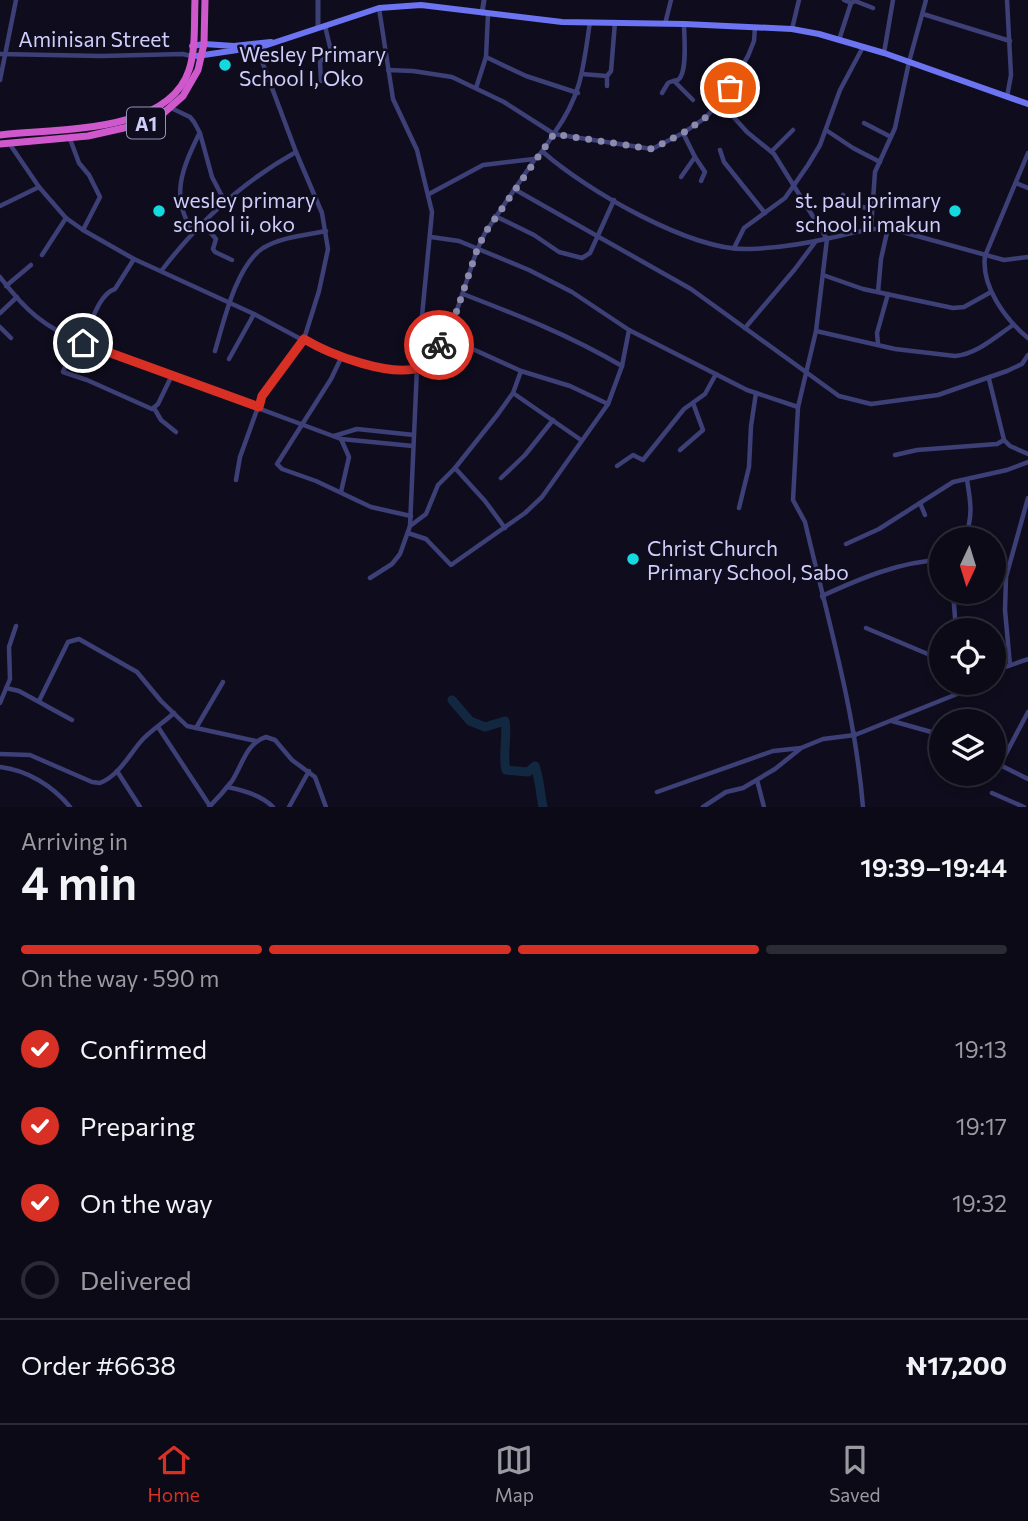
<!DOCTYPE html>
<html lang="en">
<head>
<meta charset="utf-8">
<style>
  body { margin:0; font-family:Commissioner,sans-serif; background:#191823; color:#f1f3f6; height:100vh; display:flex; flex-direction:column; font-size:26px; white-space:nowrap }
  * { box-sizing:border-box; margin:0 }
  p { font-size:23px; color:#9a9aa1 }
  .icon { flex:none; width:38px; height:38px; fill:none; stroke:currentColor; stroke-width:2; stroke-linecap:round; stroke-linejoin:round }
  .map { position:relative; height:807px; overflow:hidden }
  .details { display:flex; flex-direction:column; background:#0b0a16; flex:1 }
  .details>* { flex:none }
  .needle { width:46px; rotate:184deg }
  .fabs { position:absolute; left:929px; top:527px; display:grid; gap:14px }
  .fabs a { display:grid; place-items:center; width:77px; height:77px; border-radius:50%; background:#0b0a16; box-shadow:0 4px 10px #0003,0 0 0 2px #2b2b35; font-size:35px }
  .pin { position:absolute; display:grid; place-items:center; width:60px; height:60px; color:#fff; margin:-30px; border:4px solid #fff; border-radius:50%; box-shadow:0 2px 7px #0007 }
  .courier { position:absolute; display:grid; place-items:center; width:70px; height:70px; margin:-35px; border:5px solid #d93025; border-radius:50%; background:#fff; color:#222; box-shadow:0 2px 9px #0007 }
  .headline em { font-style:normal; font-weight:600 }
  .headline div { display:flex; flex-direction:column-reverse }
  .headline { display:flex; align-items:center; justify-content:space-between; height:119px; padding:0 21px }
  h1 { font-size:46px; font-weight:600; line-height:52px }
  .bar { display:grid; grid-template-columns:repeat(4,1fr); gap:10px 7px; align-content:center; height:84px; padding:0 21px }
  .bar i { height:9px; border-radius:5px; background:#2b2b35 }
  .bar .active { background:#d93025 }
  .bar p { grid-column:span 4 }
  .line { display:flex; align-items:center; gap:18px; padding:0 21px; border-top:2px solid #2b2b35 }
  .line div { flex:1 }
  ol { padding:0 21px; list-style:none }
  li { display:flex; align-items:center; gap:21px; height:77px }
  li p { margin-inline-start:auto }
  li .icon { padding:7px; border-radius:50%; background:#d93025; color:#fff; stroke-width:4 }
  li:last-child { color:#9a9aa1 }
  li i { width:38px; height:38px; border:4px solid #2b2b35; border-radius:50% }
  .menu { display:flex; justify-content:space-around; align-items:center; height:98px; border-top:2px solid #2b2b35; background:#0b0a16; font-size:19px; color:#9a9aa1 }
  .menu a { display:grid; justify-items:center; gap:4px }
  .menu .active { color:#d93025 }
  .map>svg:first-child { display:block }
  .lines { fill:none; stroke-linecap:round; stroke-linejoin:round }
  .river { stroke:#122841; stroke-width:9 }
  .minor { stroke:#3d3f77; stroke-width:4.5 }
  .tertiary { stroke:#3d3f77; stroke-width:5 }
  .secondary { stroke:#6d74f2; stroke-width:6 }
  .trunk { stroke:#cf58cd; stroke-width:7 }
  .done { stroke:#8c8aad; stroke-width:7; stroke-dasharray:0 12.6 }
  .route { stroke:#d93025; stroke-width:9 }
  .poi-dot { fill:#14dae0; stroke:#0f0d1d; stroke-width:2.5 }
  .labels { text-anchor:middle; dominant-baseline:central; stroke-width:5; stroke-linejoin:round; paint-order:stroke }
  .shield { fill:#0f0d1d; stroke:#9593b8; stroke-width:2 }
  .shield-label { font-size:19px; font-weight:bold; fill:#cfcdfb }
  .street-label { font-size:21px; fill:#cfcdfb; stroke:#0f0d1d }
  .poi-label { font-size:21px; fill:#cfcdfb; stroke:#0f0d1d; text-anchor:start }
</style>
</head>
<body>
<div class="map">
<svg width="1028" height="807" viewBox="0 0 1028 807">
  <rect width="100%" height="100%" fill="#0f0d1d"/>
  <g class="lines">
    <path class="river" d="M452,700L470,721L485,727L505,721C508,738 502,754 506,770L528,772L535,766C540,780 540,793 543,807"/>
    <g class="minor">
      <path d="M851,3L855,1L873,8"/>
      <path d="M923,14L1010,41"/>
      <path d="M665,24L671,0"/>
      <path d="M792,29L799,0"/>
      <path d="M839,40L851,3L844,0"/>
      <path d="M884,53L893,0"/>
      <path d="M0,54L101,56L183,54L191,56"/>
      <path d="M486,57L526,76L578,93"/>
      <path d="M388,70L413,71L452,77L504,102L554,134L652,149L683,133L705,118L720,102L748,56L754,41L755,27"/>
      <path d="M582,74L607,76V86"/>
      <path d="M607,76L611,71L615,22"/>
      <path d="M0,80L16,0"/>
      <path d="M321,81L320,62L331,51L325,26"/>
      <path d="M674,81L693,100"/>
      <path d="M476,88L486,57L488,14"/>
      <path d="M662,93L668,83C669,82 677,80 678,80C688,73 684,35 684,24"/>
      <path d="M1007,97L1011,75L1007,0"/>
      <path d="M720,102L747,132L774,154L827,239L816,331L798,407L793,500L805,522C827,616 855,710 863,807"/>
      <path d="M171,108L190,117L194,122L200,133L212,177L225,202"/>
      <path d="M864,123L891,137"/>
      <path d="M826,130L853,148L880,162"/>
      <path d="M70,139L79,163L89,175L100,197L83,230"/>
      <path d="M9,143L39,187L66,218L83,230L134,259L254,314L325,352L348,358L369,366L388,369L417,368L431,359L454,319L477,250L485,233L535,159C544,151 548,142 555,132C582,94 583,68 590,22"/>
      <path d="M720,150L724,162L765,213"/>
      <path d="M772,151L793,130"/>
      <path d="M543,152C586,190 692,252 750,249C776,248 804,244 830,238C850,234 868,228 888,228L1004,260L1028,257"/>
      <path d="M1028,153L985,256C981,286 1005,319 1028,338"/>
      <path d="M695,157L705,172L701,181"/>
      <path d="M681,177L695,157L683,133"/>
      <path d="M1016,183L1028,188"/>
      <path d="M514,189L691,289L839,396L871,404L938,395L1007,371L1022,364L1028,355"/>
      <path d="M429,194L483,165L534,159"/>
      <path d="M843,195L852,205L872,209"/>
      <path d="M0,206L39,187"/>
      <path d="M495,216L534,235L559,252L582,258L590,253L614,200"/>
      <path d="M202,223L216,239L213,249L215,252L232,260"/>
      <path d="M871,228L875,172L895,128L909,62L926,0"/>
      <path d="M193,231C169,197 183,167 199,134"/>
      <path d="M431,237L459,241L529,270L572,292L629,330L747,390L798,407"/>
      <path d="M734,248L744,228L785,198L808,165L820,145L840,90L863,47"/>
      <path d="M42,255L66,218"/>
      <path d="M162,270C200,220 242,182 296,152"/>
      <path d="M823,275L863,289L953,308L964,307L991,292"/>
      <path d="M0,277C26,311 44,327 83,343L341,439L413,446"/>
      <path d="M6,286L31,265"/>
      <path d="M878,292L881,259L888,228"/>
      <path d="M463,294C520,316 569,335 622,366"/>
      <path d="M0,313L17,297"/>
      <path d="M0,327L11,338"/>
      <path d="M745,328L795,269L816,241"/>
      <path d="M816,331L895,349L955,356C977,354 995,337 1013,325"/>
      <path d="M444,336L521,371L570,386L608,404"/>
      <path d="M75,340L63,372L87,380L152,409L158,404L172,375"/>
      <path d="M83,343C90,327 98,294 115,289L134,259"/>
      <path d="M878,344L877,333L888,294"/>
      <path d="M215,351C224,321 236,266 263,248C281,237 306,235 326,231"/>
      <path d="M342,356L331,379L277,464L282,469L316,481L371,507L411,516"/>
      <path d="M229,359L254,314"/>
      <path d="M989,379L1004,440"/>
      <path d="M513,393L581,440"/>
      <path d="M154,408L161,420L176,432"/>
      <path d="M334,436L357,429L414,435"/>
      <path d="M680,450L703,430L693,403"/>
      <path d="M895,455L917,450L997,444L1004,440L1010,446L1028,454"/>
      <path d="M617,466L633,455L643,460L684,409L705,394L716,374"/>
      <path d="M455,468L485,501L505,528"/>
      <path d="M501,478L525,455L553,420"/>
      <path d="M236,480L240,457L262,396L304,339L319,291L328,249L322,213L296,152L257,48"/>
      <path d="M341,492L349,457L341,439"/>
      <path d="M920,503L925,515"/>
      <path d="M739,508L749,467L751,426L756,393"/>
      <path d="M410,526L426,514L438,485L455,468L498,414L513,393L521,371"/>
      <path d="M408,533L426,539L451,565L525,513L542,497L608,404L622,366L629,330"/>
      <path d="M965,539C973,515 971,504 967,480"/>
      <path d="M846,544L879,529L953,482L1007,470L1028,462"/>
      <path d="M370,578L392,564L400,554L410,526L417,368L432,212L417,150L393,99L379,8"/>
      <path d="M953,592L956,630"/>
      <path d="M823,598L822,596C859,579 901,561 942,560"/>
      <path d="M866,628L942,660"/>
      <path d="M1010,665L1005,610L1006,577L1028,498"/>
      <path d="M994,671L1028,659"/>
      <path d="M6,688L19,691L72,720"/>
      <path d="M39,701L68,642L79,639L137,672L161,701L187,726L256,741"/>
      <path d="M0,703L10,679L9,647L16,626"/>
      <path d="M892,721L942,735"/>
      <path d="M158,727L210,806"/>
      <path d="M196,728L223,682"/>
      <path d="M854,733L855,735L967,690L970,682"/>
      <path d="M0,754L30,755L92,782L100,783C120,775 130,753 143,739C152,730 164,722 174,713"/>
      <path d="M994,762L1028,779"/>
      <path d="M1000,765L1028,712"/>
      <path d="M0,767C27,770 53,786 70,807"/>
      <path d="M117,771L140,807"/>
      <path d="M757,780L764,807"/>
      <path d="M227,787C243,790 261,795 273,807"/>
      <path d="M657,792L773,751L801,748L823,739L855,735"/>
      <path d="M992,793L1024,807"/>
      <path d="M209,807C217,799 225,790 232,781C242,766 246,743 266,737L275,740L292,760L315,777L326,807"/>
      <path d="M289,807L309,771"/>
      <path d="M703,807L726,792L743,788L775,769L800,749"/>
    </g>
    <g class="tertiary">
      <path d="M318,0V28"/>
      <path d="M482,13L484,0"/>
    </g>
    <g class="secondary">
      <path d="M192,46L204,44L234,46L271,42"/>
      <path d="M197,56L264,46L379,8L421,5L562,22L684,24L792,29L819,34L884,53L1028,104"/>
    </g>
    <g class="trunk">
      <path d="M0,135C54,128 168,135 189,70C196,49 194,22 195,0"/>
      <path d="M0,144L88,136L146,123L159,117L183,96L198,70L204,44L205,0"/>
    </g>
  </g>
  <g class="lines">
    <path class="done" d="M439,345L454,319L477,250L485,233L554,134L652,149L683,133L705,118L730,88"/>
    <path class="route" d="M83,343L259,407L262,396L304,339C329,354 394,380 423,366C431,361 435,353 439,345"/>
  </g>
  <g class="poi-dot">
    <circle cx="225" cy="65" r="7"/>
    <circle cx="159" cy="211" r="7"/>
    <circle cx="955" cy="211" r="7"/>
    <circle cx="633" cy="559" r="7"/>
  </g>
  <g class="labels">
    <rect class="shield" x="127" y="107.5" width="38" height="31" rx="5"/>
    <g class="shield-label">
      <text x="146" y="123">A1</text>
    </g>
    <g class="street-label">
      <text x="94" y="38">Aminisan Street</text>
    </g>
    <g class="poi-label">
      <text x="239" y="53">Wesley Primary<tspan x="239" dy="24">School I, Oko</tspan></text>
      <text x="173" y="199">wesley primary<tspan x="173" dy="24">school ii, oko</tspan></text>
      <text x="941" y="199" text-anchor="end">st. paul primary<tspan x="941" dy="24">school ii makun</tspan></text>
      <text x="647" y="547">Christ Church<tspan x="647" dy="24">Primary School, Sabo</tspan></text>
    </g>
  </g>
</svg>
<div class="fabs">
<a><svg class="needle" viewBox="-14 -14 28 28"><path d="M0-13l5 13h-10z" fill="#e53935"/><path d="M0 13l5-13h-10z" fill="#9a9aa1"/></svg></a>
<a><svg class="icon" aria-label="locate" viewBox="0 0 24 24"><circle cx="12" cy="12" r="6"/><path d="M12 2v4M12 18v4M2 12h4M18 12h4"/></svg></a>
<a><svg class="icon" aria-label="layers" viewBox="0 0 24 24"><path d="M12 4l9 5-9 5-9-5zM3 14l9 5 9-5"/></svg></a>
</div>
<div class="pin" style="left:730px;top:88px;background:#ea580c"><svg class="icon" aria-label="bag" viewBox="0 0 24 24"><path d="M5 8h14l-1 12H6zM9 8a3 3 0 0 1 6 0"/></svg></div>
<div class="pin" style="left:83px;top:343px;background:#1f2937"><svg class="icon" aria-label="home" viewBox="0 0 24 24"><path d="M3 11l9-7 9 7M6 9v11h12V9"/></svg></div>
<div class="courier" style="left:439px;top:345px"><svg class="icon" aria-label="bike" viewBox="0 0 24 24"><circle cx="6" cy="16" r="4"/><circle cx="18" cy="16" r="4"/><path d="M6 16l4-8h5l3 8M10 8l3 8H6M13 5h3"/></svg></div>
</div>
<section class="details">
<div class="headline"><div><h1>4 min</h1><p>Arriving in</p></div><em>19:39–19:44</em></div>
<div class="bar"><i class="active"></i><i class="active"></i><i class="active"></i><i></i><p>On the way · 590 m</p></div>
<ol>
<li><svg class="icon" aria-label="check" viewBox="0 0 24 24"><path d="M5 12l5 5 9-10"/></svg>Confirmed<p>19:13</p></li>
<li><svg class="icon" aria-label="check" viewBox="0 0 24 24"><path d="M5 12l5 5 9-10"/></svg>Preparing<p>19:17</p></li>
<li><svg class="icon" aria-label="check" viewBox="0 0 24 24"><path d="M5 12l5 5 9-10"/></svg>On the way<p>19:32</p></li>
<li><i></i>Delivered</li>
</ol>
<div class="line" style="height:91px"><div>Order #6638</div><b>₦17,200</b></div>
</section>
<nav class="menu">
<a class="active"><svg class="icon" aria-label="home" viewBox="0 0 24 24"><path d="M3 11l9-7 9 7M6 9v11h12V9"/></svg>Home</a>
<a><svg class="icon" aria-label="map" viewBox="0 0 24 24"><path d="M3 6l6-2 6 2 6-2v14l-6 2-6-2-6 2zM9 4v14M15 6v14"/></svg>Map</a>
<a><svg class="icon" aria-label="saved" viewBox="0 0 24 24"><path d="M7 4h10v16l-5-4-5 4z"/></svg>Saved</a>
</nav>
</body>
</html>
